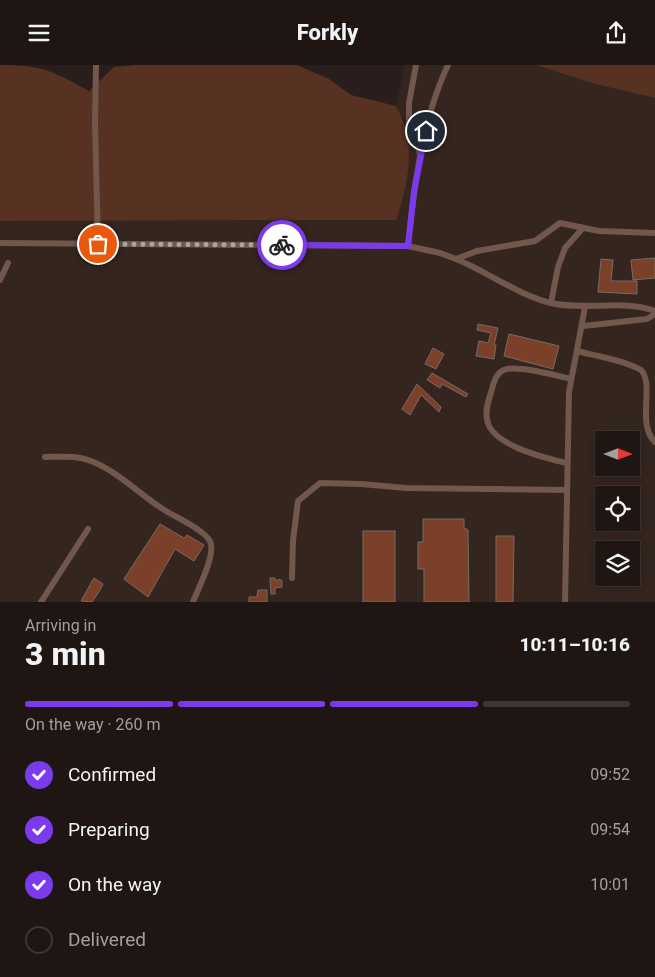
<!DOCTYPE html>
<html lang="en">
<head>
<meta charset="utf-8">
<style>
  body { margin:0; font-family:Roboto,sans-serif; background:#271f1d; color:#f1f3f6; height:100vh; display:flex; flex-direction:column; font-size:19px; white-space:nowrap }
  * { box-sizing:border-box; margin:0 }
  p { font-size:16px; color:#a19fa0 }
  .icon { flex:none; width:28px; height:28px; fill:none; stroke:currentColor; stroke-width:2; stroke-linecap:round; stroke-linejoin:round }
  .map { position:relative; height:537px; overflow:hidden }
  .panel { display:flex; flex-direction:column; background:#1f1614; flex:1 }
  .panel>* { flex:none }
  .needle { width:32px; rotate:90deg }
  .tools { position:absolute; left:595px; top:366px; display:grid; gap:10px }
  .tools a { display:grid; place-items:center; width:45px; height:45px; border-radius:0px; background:#1f1614; box-shadow:0 2px 8px #0003,0 0 0 1px #3c3534; font-size:25px }
  .pin { position:absolute; display:grid; place-items:center; width:42px; height:42px; color:#fff; margin:-21px; border:2px solid #fff; border-radius:50%; box-shadow:0 1px 5px #0007 }
  .courier { position:absolute; display:grid; place-items:center; width:50px; height:50px; margin:-25px; border:4px solid #7c3aed; border-radius:50%; background:#fff; color:#222; box-shadow:0 1px 6px #0007 }
  .head em { font-style:normal; font-weight:800 }
  .head div { display:flex; flex-direction:column-reverse }
  .head { display:flex; align-items:center; justify-content:space-between; height:85px; padding:0 25px }
  h1 { font-size:32px; font-weight:800; line-height:38px }
  .bar { display:grid; grid-template-columns:repeat(4,1fr); gap:8px 5px; align-content:center; height:60px; padding:0 25px }
  .bar i { height:6px; border-radius:4px; background:#3c3534 }
  .bar .selected { background:#7c3aed }
  .bar p { grid-column:span 4 }
  ol { padding:0 25px; list-style:none }
  li { display:flex; align-items:center; gap:15px; height:55px }
  li p { margin-inline-start:auto }
  li .icon { padding:5px; border-radius:50%; background:#7c3aed; color:#fff; stroke-width:4 }
  li:last-child { color:#a19fa0 }
  li i { width:28px; height:28px; border:2px solid #3c3534; border-radius:50% }
  header { display:flex; justify-content:space-between; align-items:center; height:65px; padding:0 25px; background:#1f1614; font-size:22px; font-weight:800 }
  .map>svg:first-child { display:block }
  .built { fill:#35251f; fill-rule:evenodd }
  .green { fill:#573122 }
  .building { fill:#7b4029; stroke:#786b66 }
  .lines { fill:none; stroke-linecap:round; stroke-linejoin:round }
  .minor { stroke:#72574c; stroke-width:6 }
  .done { stroke:#aca4a1; stroke-width:5; stroke-dasharray:0 9 }
  .route { stroke:#7c3aed; stroke-width:6 }
</style>
</head>
<body>
<header><svg class="icon" aria-label="menu" viewBox="0 0 24 24"><path d="M4 6h16M4 12h16M4 18h16"/></svg>Forkly<svg class="icon" aria-label="share" viewBox="0 0 24 24"><path d="M12 15V3M7 8l5-5 5 5M5 13v7h14v-7"/></svg></header>
<div class="map">
<svg width="655" height="537" viewBox="0 0 655 537">
  <rect width="100%" height="100%" fill="#291e1b"/>
  <path class="built" d="M405,0H536L595,19L655,33V537H0V156L396,155L405,56L396,41ZM604,375H631V402H604ZM604,430H631V458H604ZM604,485H631V512H604Z"/>
  <g class="green">
    <path d="M0,0C42,0 53,6 89,26L114,2L135,0H297L329,14L351,30L396,41C417,77 409,117 396,155L0,156Z"/>
    <path d="M536,0H655V33L595,19Z"/>
  </g>
  <g class="building">
    <path d="M655,193V213L633,215L631,195Z"/>
    <path d="M601,194L613,195L611,216H637V229L598,227Z"/>
    <path d="M478,259L498,263L494,280H496L494,294L476,291L479,276L488,278L491,268L477,265Z"/>
    <path d="M509,269L559,281L553,304L504,291Z"/>
    <path d="M433,283L444,289L436,304L425,299Z"/>
    <path d="M432,308L468,329L466,332L442,319L440,323L427,315Z"/>
    <path d="M417,319L441,342L439,347L421,330L410,350L402,344Z"/>
    <path d="M423,454H464V463L468,465L469,537H424V504H418V477H423Z"/>
    <path d="M160,459L184,473L187,470L204,480L194,496L175,484L148,532L124,514Z"/>
    <rect x="363" y="466" width="32" height="71"/>
    <path d="M496,471H514L513,537H496Z"/>
    <path d="M94,513L103,519L100,525L92,537L81,536Z"/>
    <path d="M270,513H275V516L280,514L282,516V522L275,523V529H271Z"/>
    <path d="M258,525H267V537H249V532H257Z"/>
  </g>
  <g class="lines">
    <g class="minor">
      <path d="M96,0L95,57L98,179"/>
      <path d="M416,0L409,38V56L420,89"/>
      <path d="M0,178L408,181L440,188L456,194C488,207 518,230 551,238C584,246 625,234 655,246"/>
      <path d="M408,181C414,122 422,55 448,0"/>
      <path d="M456,194L477,186L535,176L560,158L599,166L655,168"/>
      <path d="M0,215L8,198"/>
      <path d="M551,238L558,202L565,183L583,163"/>
      <path d="M583,261L647,254L655,249"/>
      <path d="M577,286C596,291 624,295 641,305C655,319 636,359 655,377"/>
      <path d="M45,392C60,392 76,390 91,396C119,407 140,430 166,446C177,453 209,467 211,479C214,493 198,524 193,537"/>
      <path d="M567,398C545,393 490,380 487,354C485,344 489,334 492,324C494,316 497,306 507,304C522,301 555,310 571,314"/>
      <path d="M292,513L293,476L298,436L320,418L361,419L406,423L566,425"/>
      <path d="M41,537L88,464"/>
      <path d="M565,537L569,327L585,242"/>
    </g>
  </g>
  <g class="lines">
    <path class="done" d="M98,179L282,180"/>
    <path class="route" d="M282,180L408,181L414,126L426,66"/>
  </g>
</svg>
<div class="tools">
<a><svg class="needle" viewBox="-14 -14 28 28"><path d="M0-13l5 13h-10z" fill="#e53935"/><path d="M0 13l5-13h-10z" fill="#a19fa0"/></svg></a>
<a><svg class="icon" aria-label="locate" viewBox="0 0 24 24"><circle cx="12" cy="12" r="6"/><path d="M12 2v4M12 18v4M2 12h4M18 12h4"/></svg></a>
<a><svg class="icon" aria-label="layers" viewBox="0 0 24 24"><path d="M12 4l9 5-9 5-9-5zM3 14l9 5 9-5"/></svg></a>
</div>
<div class="pin" style="left:98px;top:179px;background:#ea580c"><svg class="icon" aria-label="bag" viewBox="0 0 24 24"><path d="M5 8h14l-1 12H6zM9 8a3 3 0 0 1 6 0"/></svg></div>
<div class="pin" style="left:426px;top:66px;background:#1f2937"><svg class="icon" aria-label="home" viewBox="0 0 24 24"><path d="M3 11l9-7 9 7M6 9v11h12V9"/></svg></div>
<div class="courier" style="left:282px;top:180px"><svg class="icon" aria-label="bike" viewBox="0 0 24 24"><circle cx="6" cy="16" r="4"/><circle cx="18" cy="16" r="4"/><path d="M6 16l4-8h5l3 8M10 8l3 8H6M13 5h3"/></svg></div>
</div>
<section class="panel">
<div class="head"><div><h1>3 min</h1><p>Arriving in</p></div><em>10:11–10:16</em></div>
<div class="bar"><i class="selected"></i><i class="selected"></i><i class="selected"></i><i></i><p>On the way · 260 m</p></div>
<ol>
<li><svg class="icon" aria-label="check" viewBox="0 0 24 24"><path d="M5 12l5 5 9-10"/></svg>Confirmed<p>09:52</p></li>
<li><svg class="icon" aria-label="check" viewBox="0 0 24 24"><path d="M5 12l5 5 9-10"/></svg>Preparing<p>09:54</p></li>
<li><svg class="icon" aria-label="check" viewBox="0 0 24 24"><path d="M5 12l5 5 9-10"/></svg>On the way<p>10:01</p></li>
<li><i></i>Delivered</li>
</ol>
</section>
</body>
</html>
